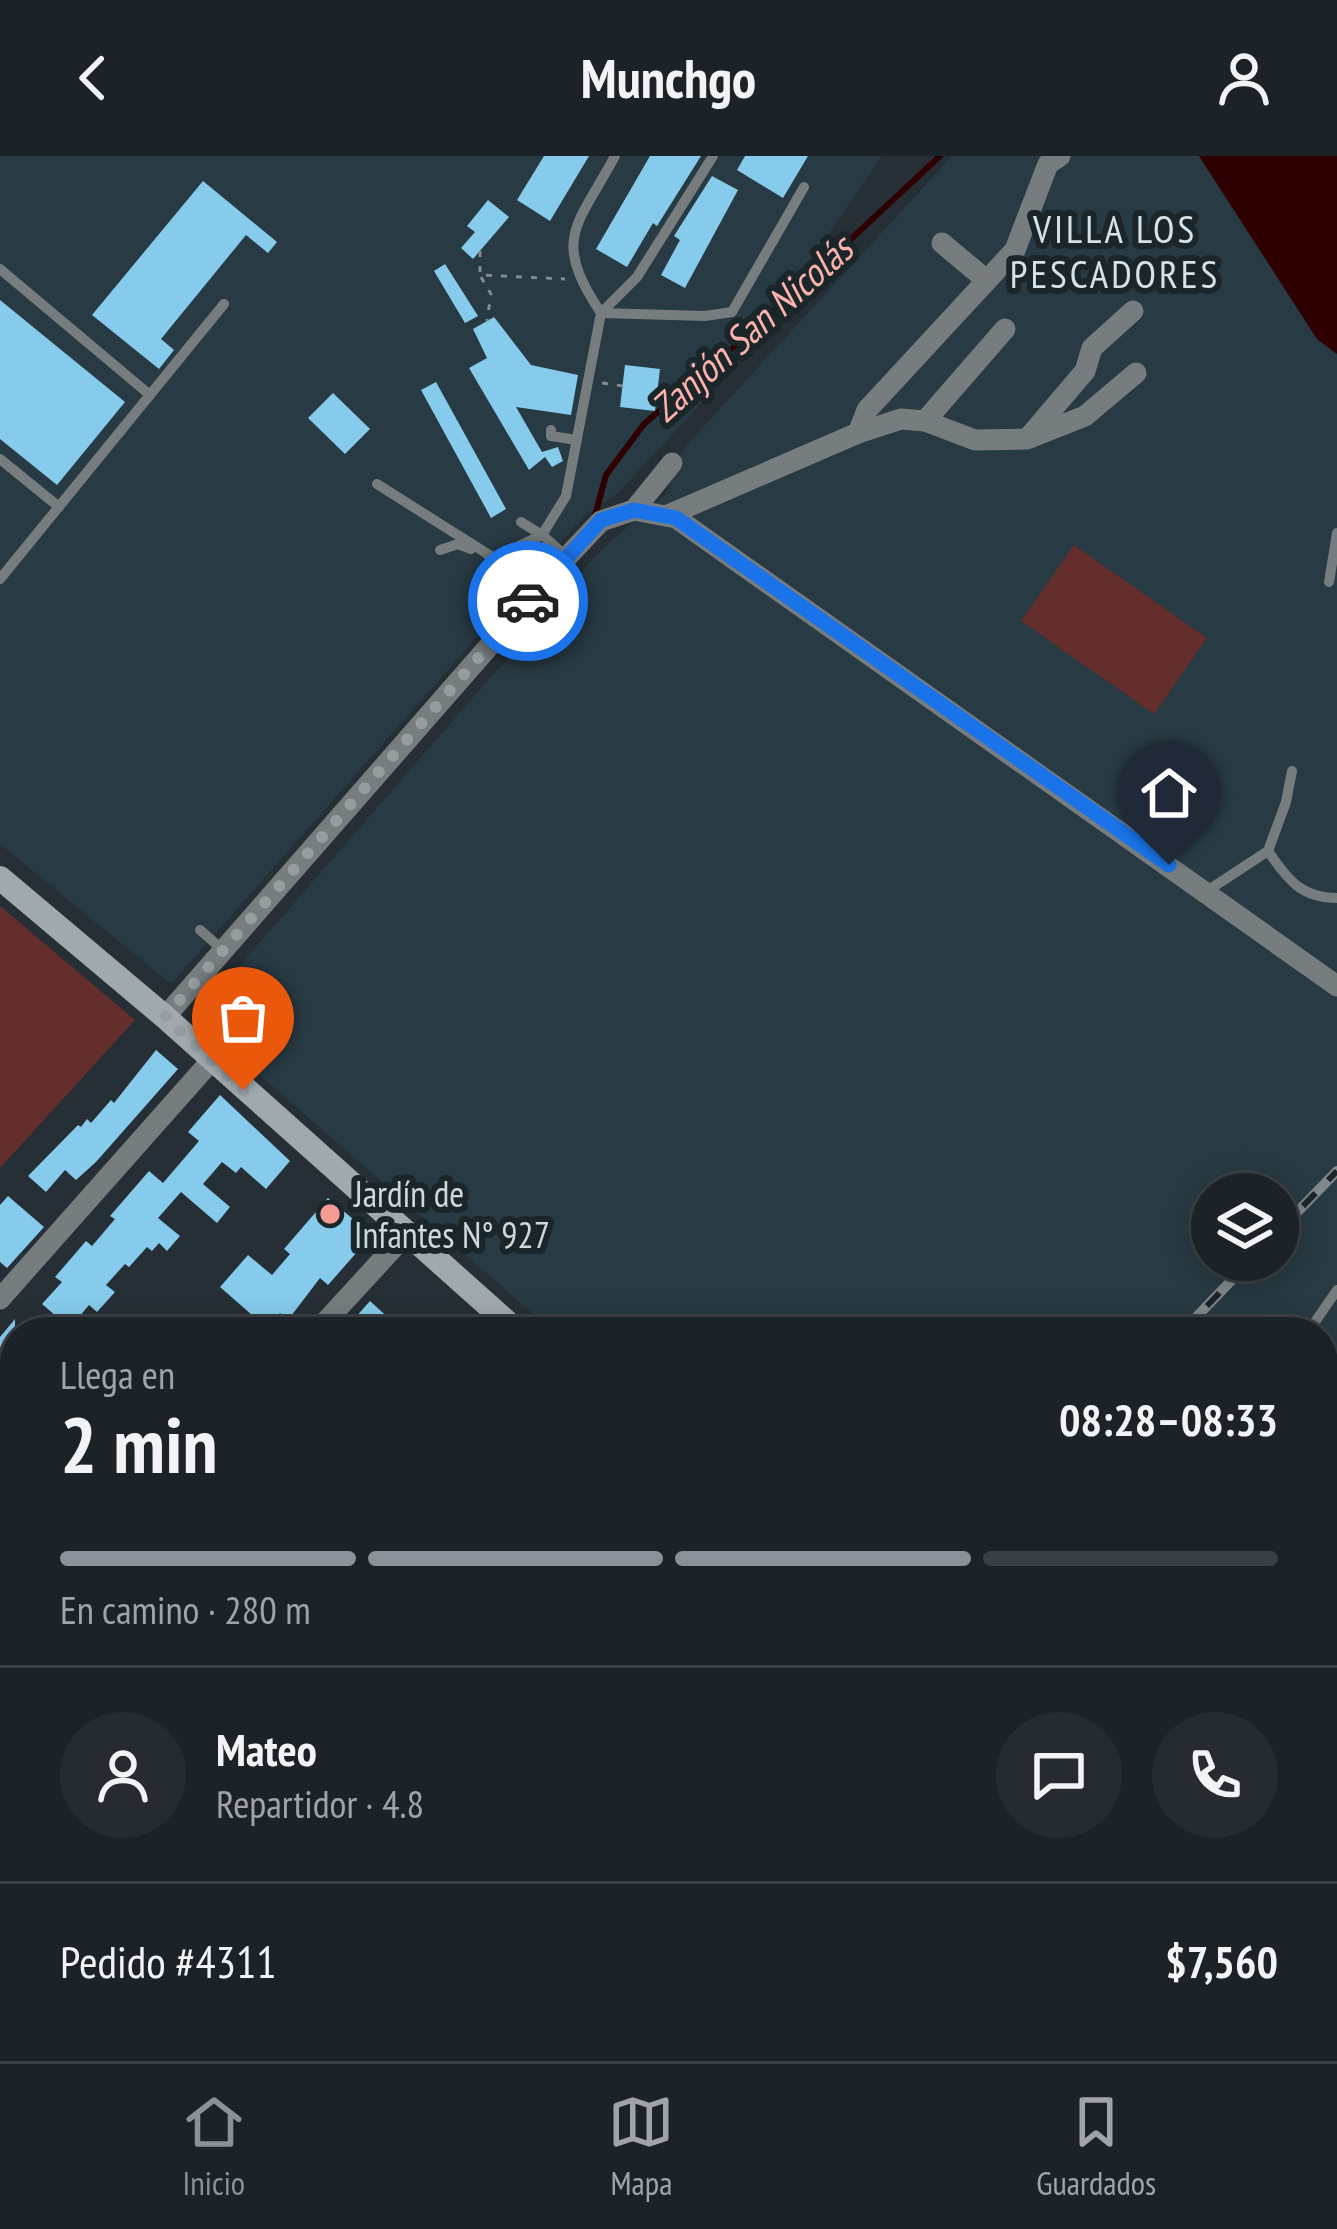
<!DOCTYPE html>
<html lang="es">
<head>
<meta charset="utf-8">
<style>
  body { margin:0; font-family:"PT Sans Narrow",sans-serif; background:#252b30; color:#f1f3f6; height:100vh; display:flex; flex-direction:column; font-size:45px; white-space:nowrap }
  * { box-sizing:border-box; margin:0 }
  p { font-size:39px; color:#a0a4a8 }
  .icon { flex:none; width:66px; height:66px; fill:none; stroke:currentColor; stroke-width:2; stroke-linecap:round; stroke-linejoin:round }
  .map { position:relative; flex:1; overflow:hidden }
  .panel { position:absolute; left:0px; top:1161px; width:1338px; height:744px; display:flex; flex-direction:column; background:#1c2328; border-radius:48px 48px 0 0; box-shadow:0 6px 30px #0003,0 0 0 3px #3a4045 }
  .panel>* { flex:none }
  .buttons { position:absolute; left:1191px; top:1017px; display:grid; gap:24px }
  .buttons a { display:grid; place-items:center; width:108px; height:108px; border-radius:50%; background:#1c2328; box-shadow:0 6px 30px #0003,0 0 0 3px #3a4045; font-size:60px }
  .pin { position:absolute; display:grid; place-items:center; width:102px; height:102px; color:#fff; margin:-123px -51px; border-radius:50% 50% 50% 0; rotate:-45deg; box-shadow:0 0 12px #0007 }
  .pin .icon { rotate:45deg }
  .courier { position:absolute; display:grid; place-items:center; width:120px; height:120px; margin:-60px; border:9px solid #1a73e8; border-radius:50%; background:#fff; color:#222; box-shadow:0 3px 15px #0007 }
  .headline em { font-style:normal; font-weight:600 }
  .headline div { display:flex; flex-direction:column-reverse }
  .headline { display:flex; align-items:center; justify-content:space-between; height:204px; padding:0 60px }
  h1 { font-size:78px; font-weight:600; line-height:90px }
  .bar { display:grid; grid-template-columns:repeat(4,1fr); gap:18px 12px; align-content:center; height:144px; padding:0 60px }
  .bar i { height:15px; border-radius:9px; background:#3a4045 }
  .bar .current { background:#8c9099 }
  .bar p { grid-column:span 4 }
  .line { display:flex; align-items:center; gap:30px; padding:0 60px; border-top:3px solid #3a4045 }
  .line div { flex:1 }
  .round { display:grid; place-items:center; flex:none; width:126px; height:126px; border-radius:63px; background:#252b30 }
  header { display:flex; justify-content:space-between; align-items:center; height:156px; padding:0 60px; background:#1c2328; font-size:54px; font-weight:600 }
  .menu { display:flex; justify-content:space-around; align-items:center; height:168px; border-top:3px solid #3a4045; background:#1c2328; font-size:33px; color:#a0a4a8 }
  .menu a { display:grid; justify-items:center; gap:6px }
  .menu .current { color:#8c9099 }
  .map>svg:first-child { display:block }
  .built { fill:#283a43; fill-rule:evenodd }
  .green { fill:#632e2b }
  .water { fill:#2f0001 }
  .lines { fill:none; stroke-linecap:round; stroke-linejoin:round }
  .stream { stroke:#2f0001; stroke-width:6 }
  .building { fill:#86cbec }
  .path { stroke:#828b8f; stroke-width:3; stroke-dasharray:6 9; stroke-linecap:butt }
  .service { stroke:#777c7f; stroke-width:10 }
  .minor { stroke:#777c7f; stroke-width:21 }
  .secondary { stroke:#a0a9ad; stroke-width:24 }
  .rail-casing { stroke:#80888c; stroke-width:10 }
  .rail { stroke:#1b262b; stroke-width:6; stroke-dasharray:18; stroke-linecap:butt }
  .done { stroke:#959da1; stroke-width:12; stroke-dasharray:0 21.6 }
  .route { stroke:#1a73e8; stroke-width:15 }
  .poi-dot { fill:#f59c95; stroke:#1b262b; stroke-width:4.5 }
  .labels { text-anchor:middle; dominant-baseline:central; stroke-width:12; stroke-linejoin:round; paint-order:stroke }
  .poi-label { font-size:36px; fill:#d1d8db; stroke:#1b262b; text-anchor:start }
  .neighbourhood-label { font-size:39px; letter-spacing:3px; fill:#d4e2e9; stroke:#1b262b }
  .water-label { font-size:39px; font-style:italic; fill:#feb2ac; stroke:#1b262b }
</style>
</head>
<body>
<header><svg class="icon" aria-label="back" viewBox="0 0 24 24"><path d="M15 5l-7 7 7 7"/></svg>Munchgo<svg class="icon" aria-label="person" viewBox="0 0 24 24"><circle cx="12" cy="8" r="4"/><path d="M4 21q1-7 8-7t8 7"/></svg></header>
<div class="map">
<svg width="1337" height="1905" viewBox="0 0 1337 1905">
  <rect width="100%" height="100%" fill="#252f35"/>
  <g class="built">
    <path d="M0,0H882L746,199L617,338L584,360L171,828L0,688Z"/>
    <path d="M952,0H1199L1317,183L1337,198V1858L1323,1846V1176H554L194,862L602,393L666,338L683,293ZM1212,1038H1278V1104H1212Z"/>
    <path d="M1323,1881L1337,1893V1905H1115L1129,1890H1323Z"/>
  </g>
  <g class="green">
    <path d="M1074,389L1207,482L1154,558L1021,465Z"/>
    <path d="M0,750L135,864L0,1012Z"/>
    <path d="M15,1767V1890H342L326,1905H0V1783Z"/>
    <path d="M929,1890H1129L1115,1905H925Z"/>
  </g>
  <path class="water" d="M1199,0H1337V198L1317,183Z"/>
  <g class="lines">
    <path class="stream" d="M594,363L606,319L644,268L748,179L940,0"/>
  </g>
  <g class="building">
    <path d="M544,0H589L550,65L517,44Z"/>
    <path d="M650,0H701L657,70L653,67L627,111L596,93Z"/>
    <path d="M745,0H808L783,42L737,14Z"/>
    <path d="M712,20L738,34L685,132L661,119L680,84L674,80Z"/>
    <path d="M203,25L277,86L268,97L246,79L161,183L174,194L159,213L92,159Z"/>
    <path d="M488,44L509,61L473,103L461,92L475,76L467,70Z"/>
    <path d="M445,108L478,160L465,167L434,115Z"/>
    <path d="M0,144L125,246L57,329L0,283Z"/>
    <path d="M494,161L531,209L578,219L571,259L516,251L542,296L558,291L563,305L552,311L545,301L529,314L469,212L487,202L473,173Z"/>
    <path d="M625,209L660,213L655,255L620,251Z"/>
    <path d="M436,226L506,353L491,362L421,234Z"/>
    <path d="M333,237L370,273L345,298L308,262Z"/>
    <path d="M156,894L178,913L96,1006L76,1024L65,1014L46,1036L28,1020L78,969L81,971L87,963L91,967L111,944L114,947Z"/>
    <path d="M220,939L290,1005L266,1033L241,1011L236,1017L222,1006L203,1028L230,1051L217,1067L181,1036L158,1062L180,1080L167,1095L159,1087L152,1095L147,1091L129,1111L125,1108L106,1129L115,1136L97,1156L89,1149L70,1172L42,1148L62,1126L55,1121L86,1085L92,1090L115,1063L110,1060L149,1015L163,1027L199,985L188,976Z"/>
    <path d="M8,1040L44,1071L7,1112L0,1106V1049Z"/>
    <path d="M328,1042L372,1079L328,1129L320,1122L288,1164L280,1157L267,1172L220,1131L248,1099L272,1119L290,1098L284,1093Z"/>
    <path d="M370,1145L404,1176H352L360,1168L354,1163Z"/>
    <path d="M15,1163V1196L0,1213V1181Z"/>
    <path d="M0,1277L15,1290V1359L0,1346Z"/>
    <path d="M15,1404V1484L8,1479L0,1488V1421Z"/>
    <path d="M0,1545L15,1558V1602L0,1590Z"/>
  </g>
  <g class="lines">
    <g class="path">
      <path d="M480,95V119L565,123"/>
      <path d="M481,121L491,138L487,165"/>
      <path d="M602,227L623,230"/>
      <path d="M0,1753L15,1758"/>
      <path d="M0,1856L15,1890L17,1905"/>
      <path d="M199,1890L213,1905"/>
      <path d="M328,1905L347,1890"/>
    </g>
    <g class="service">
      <path d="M0,113L150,239"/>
      <path d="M601,157L705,160L732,156L804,31"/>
      <path d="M601,157L637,121L713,0"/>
      <path d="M551,274V280L577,284"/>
      <path d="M0,303L59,351"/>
      <path d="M377,328L494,402L489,417"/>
      <path d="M521,366L542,379L566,340L601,157C551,82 577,71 615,0"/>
      <path d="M440,394L458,388L471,393"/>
      <path d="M489,400L494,402L542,379L567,401"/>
      <path d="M0,423L224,148"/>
      <path d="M1329,426L1337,377"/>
      <path d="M1268,695C1287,723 1301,742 1337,742"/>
      <path d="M1207,735L1268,695L1286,646L1292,615"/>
      <path d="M200,774L223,794"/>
      <path d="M1308,1176L1337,1134"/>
      <path d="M1323,1458L1337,1478"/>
      <path d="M1323,1676L1337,1660"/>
      <path d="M1323,1764L1337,1748"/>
    </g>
    <g class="minor">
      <path d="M942,87L985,123"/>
      <path d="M925,265L1005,173"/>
      <path d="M858,277L867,254L1015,94L1048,8L1060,0"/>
      <path d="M1028,282L1085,215L1092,192L1133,155"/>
      <path d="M634,354L676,362L1337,830"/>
      <path d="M666,360L858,277L901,263L925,265L975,284L1027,283L1085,260L1136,217"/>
      <path d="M165,861L567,401L601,365L634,354L672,307"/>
      <path d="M0,1143L211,905"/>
      <path d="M316,1176L407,1077"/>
      <path d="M0,1253L15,1266"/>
      <path d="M0,1524L15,1507"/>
      <path d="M682,1890L699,1905"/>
      <path d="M607,1905L619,1890"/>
      <path d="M722,1905L724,1890"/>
      <path d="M835,1905L836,1890"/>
    </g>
    <g class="secondary">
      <path d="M0,722L165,861L518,1176"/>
      <path d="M1323,1871L1337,1883"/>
    </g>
    <g class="rail-casing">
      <g id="rail">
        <path d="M1278,1076L1337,1015"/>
        <path d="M1182,1176L1251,1104"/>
        <path d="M916,1905L920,1890"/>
      </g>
    </g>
    <use href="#rail" class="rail"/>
  </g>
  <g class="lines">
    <path class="done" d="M243,934L165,861L528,445"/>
    <path class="route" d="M528,445L601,364L634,354L676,362L1169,709"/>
  </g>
  <circle class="poi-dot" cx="330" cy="1058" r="12"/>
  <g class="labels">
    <g class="poi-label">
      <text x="354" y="1037">Jardín de<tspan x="354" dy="41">Infantes N° 927</tspan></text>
    </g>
    <g class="neighbourhood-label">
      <text x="1115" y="72">VILLA LOS<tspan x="1115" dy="45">PESCADORES</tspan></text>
    </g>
    <g class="water-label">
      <text transform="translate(751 172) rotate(-42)">Zanjón San Nicolás</text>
    </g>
  </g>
</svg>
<div class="buttons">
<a><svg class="icon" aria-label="layers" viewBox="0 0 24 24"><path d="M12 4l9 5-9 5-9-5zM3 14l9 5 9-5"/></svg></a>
</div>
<div class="pin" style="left:243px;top:934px;background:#ea580c"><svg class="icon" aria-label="bag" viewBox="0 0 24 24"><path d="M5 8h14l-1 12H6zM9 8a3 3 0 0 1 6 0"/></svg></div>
<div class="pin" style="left:1169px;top:709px;background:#1f2937"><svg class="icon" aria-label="home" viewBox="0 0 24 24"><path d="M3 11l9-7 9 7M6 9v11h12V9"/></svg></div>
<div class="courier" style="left:528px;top:445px"><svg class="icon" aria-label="car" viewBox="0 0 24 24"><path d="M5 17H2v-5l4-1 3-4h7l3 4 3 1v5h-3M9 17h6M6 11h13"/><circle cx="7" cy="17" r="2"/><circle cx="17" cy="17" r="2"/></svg></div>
<section class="panel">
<div class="headline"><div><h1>2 min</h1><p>Llega en</p></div><em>08:28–08:33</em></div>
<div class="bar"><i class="current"></i><i class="current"></i><i class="current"></i><i></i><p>En camino · 280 m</p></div>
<div class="line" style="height:216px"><a class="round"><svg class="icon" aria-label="person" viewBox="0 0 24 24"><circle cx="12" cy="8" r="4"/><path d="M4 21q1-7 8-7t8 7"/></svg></a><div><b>Mateo</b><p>Repartidor · 4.8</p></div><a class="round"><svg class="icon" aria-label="chat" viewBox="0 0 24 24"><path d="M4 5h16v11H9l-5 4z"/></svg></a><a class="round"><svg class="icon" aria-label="phone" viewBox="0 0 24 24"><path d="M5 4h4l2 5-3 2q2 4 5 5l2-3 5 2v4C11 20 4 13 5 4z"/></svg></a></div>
<div class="line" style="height:156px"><div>Pedido #4311</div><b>$7,560</b></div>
</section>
</div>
<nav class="menu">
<a class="current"><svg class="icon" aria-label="home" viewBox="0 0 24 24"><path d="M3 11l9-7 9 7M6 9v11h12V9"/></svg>Inicio</a>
<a><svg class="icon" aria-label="map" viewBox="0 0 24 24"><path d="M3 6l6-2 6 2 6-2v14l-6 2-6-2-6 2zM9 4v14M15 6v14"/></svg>Mapa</a>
<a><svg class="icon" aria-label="saved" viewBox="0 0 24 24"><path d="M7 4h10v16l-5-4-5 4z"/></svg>Guardados</a>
</nav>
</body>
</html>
